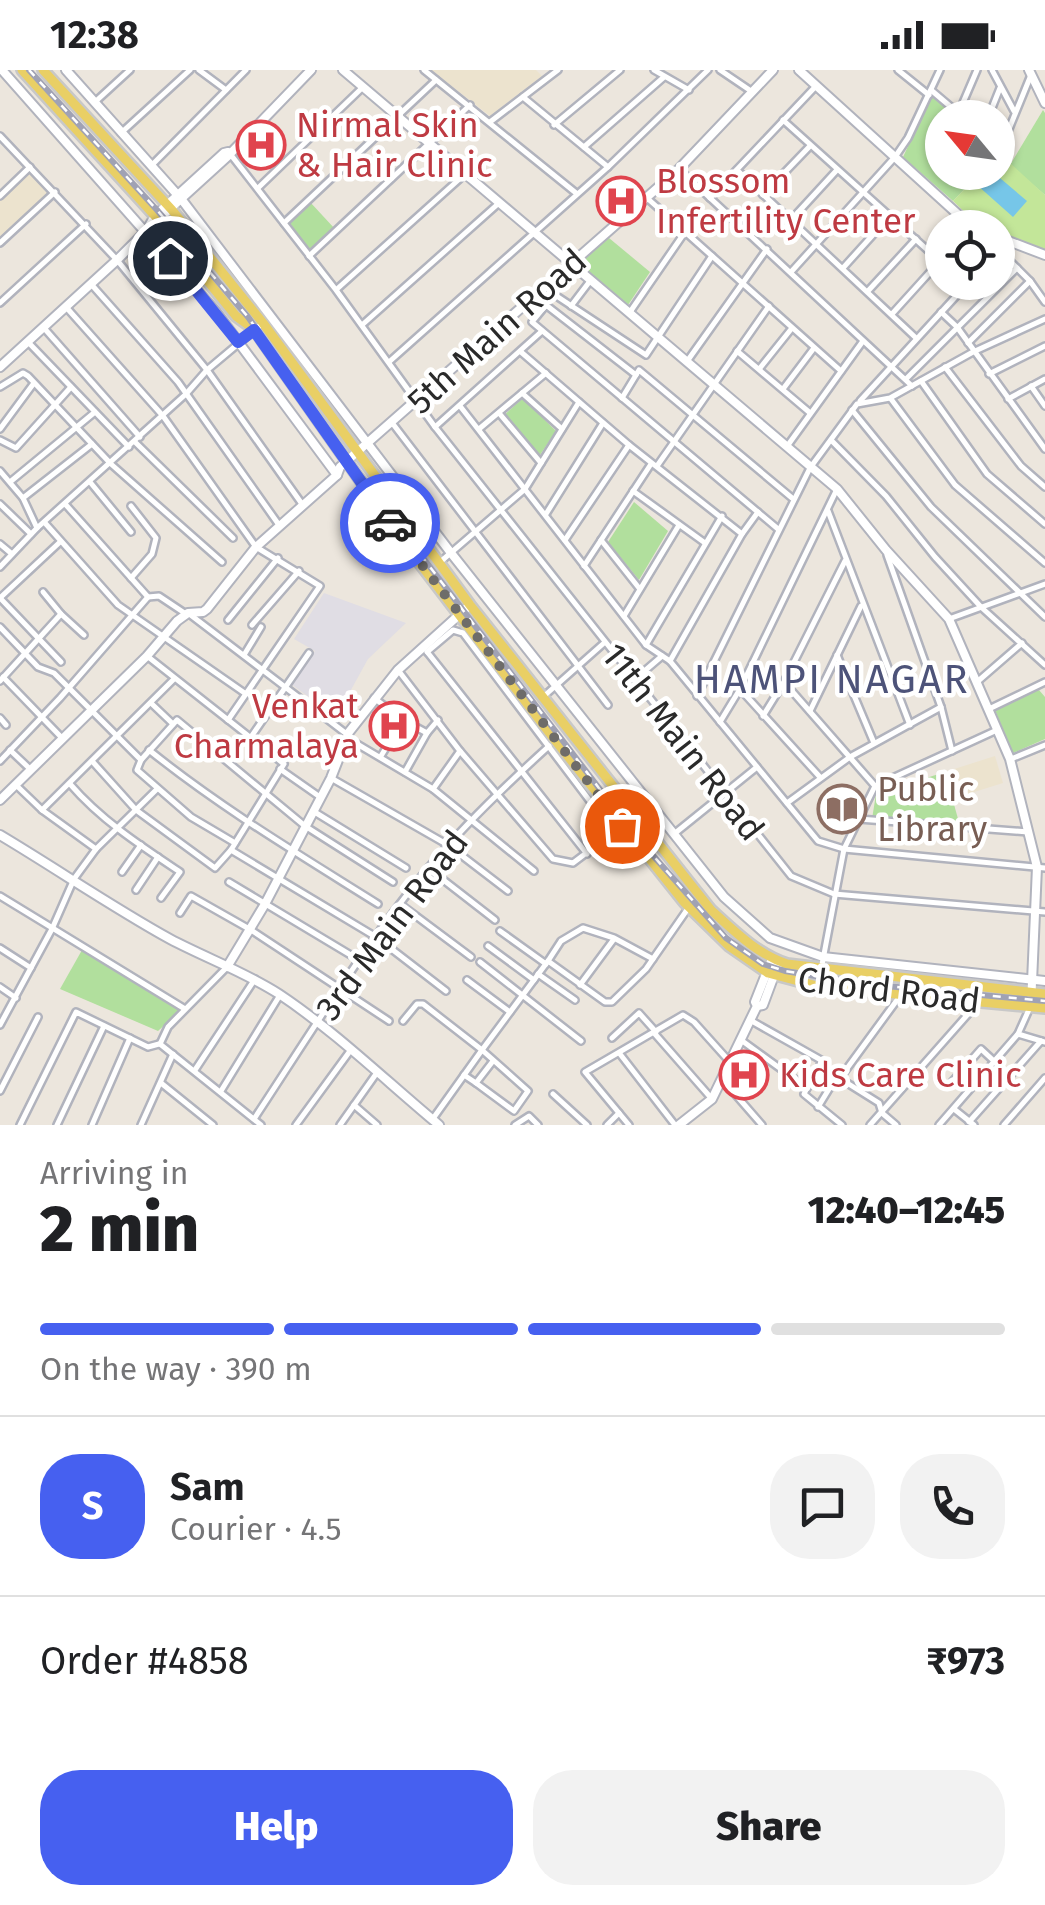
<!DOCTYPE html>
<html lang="en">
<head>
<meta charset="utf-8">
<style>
  body { margin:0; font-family:"Fira Sans",sans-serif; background:#f2f2f2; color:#202124; height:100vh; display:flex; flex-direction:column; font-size:38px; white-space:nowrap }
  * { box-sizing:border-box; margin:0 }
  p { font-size:32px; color:#757577 }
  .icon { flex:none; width:55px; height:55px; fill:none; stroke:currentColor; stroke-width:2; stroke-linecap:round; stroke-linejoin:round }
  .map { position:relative; height:1055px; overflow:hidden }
  .details { display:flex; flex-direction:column; background:#fff; flex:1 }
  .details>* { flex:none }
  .needle { width:65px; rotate:299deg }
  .buttons { position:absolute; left:925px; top:30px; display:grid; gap:20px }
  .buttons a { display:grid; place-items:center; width:90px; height:90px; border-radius:50%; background:#fff; box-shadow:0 2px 8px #0004; font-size:50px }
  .pin { position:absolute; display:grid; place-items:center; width:85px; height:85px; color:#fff; margin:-42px; border:5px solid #fff; border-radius:50%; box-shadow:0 2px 10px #0007 }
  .courier { position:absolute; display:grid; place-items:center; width:100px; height:100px; margin:-50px; border:8px solid #4660f0; border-radius:50%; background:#fff; color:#222; box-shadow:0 2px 12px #0007 }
  .summary em { font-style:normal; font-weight:800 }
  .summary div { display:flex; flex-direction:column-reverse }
  .summary { display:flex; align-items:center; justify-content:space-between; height:170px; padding:0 40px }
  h1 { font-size:65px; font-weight:800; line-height:75px }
  .bar { display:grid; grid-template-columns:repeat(4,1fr); gap:15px 10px; align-content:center; height:120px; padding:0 40px }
  .bar i { height:12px; border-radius:8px; background:#e0e0e0 }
  .bar .on { background:#4660f0 }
  .bar p { grid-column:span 4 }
  .line { display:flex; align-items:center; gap:25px; padding:0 40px; border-top:2px solid #e0e0e0 }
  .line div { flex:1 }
  .round { display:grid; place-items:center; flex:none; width:105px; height:105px; border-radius:40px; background:#f2f2f2 }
  .primary-button { display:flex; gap:20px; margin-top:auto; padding:20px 40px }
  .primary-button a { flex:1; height:115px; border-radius:40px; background:#4660f0; color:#fff; font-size:40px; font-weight:800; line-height:115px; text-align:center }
  .primary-button a+a { background:#f2f2f2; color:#202124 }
  .status { display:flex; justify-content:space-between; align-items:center; height:70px; padding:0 50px; background:#fff; direction:ltr }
  .status svg { height:28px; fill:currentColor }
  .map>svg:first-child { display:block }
  .industrial { fill:#e0dde4 }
  .education { fill:#ece3ce }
  .green { fill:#b1df9d }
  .pitch { fill:#c3e699 }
  .water { fill:#76c6e8 }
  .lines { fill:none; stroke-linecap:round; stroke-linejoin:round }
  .street-casing { stroke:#b1b3bd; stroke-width:10 }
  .secondary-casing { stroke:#b1b3bd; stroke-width:12 }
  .primary-casing { stroke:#c8c8c8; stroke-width:14 }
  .street { stroke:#fff; stroke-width:5 }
  .secondary { stroke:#fff; stroke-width:8 }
  .primary { stroke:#e9cf65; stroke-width:9 }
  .rail-casing { stroke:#a0a2b4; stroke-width:6 }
  .rail { stroke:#fff; stroke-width:2.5; stroke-dasharray:8; stroke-linecap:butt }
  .done { stroke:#6e6c69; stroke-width:10; stroke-dasharray:0 18 }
  .route { stroke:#4660f0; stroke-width:12 }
  .labels { text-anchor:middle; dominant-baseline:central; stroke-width:9; stroke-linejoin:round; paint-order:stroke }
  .health-label { font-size:35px; fill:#be3a42; stroke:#fff; text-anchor:start }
  .street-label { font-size:35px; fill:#2a2a2a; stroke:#fff }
  .education-label { font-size:35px; fill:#785e54; stroke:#fff; text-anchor:start }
  .quarter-label { font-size:40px; letter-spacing:2.5px; fill:#4d5379; stroke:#fff }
</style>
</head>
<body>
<div class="status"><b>12:38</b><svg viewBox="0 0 49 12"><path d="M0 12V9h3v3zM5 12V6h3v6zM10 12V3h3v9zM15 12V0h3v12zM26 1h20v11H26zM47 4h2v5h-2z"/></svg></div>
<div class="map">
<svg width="1045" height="1055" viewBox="0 0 1045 1055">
  <rect width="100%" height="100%" fill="#ece6dd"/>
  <path class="industrial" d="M324,523L406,553L368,589L336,647L291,614L315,581L294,569Z"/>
  <g class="education">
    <path d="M431,0H536L542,6L490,46Z"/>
    <path d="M31,101L52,123L0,172V130Z"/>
    <path d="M995,686L1003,713L952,729L945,702Z"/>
  </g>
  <g class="green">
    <path d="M933,23L960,47L942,48V102L980,103L953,131L903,87Z"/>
    <path d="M1043,40L1045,43V125L1010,95Z"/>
    <path d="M310,132L335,159L311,182L289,152Z"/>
    <path d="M609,168L650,202L628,235L579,193Z"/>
    <path d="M523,328L556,361L538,388L503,346Z"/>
    <path d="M634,432L668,461L639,510L608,472Z"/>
    <path d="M1039,620L1045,627V669L1013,683L994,638Z"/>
    <path d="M945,702L960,756L872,749L876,724Z"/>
    <path d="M82,880L181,940L158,961L60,919Z"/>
  </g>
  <path class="pitch" d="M999,83L1045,125V181L998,162V158L976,153L953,131L980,103L998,102Z"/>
  <path class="water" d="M988,102L994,103L1027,131L1013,147L977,115Z"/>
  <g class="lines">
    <g class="street-casing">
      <g id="street">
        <path d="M199,0L226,20"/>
        <path d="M424,0L576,123"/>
        <path d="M654,0L689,20"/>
        <path d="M720,0L751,21"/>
        <path d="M898,0L929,25"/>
        <path d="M992,0L1014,41"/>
        <path d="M931,20L964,48"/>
        <path d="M523,27L608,97"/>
        <path d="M95,32L130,0"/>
        <path d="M959,42L977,0"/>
        <path d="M988,48L1000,18"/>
        <path d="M783,50L942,193"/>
        <path d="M490,52L558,0"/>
        <path d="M554,55L620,0"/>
        <path d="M121,63L190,0"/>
        <path d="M0,66L117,190L207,300L302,434"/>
        <path d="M584,77L664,7"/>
        <path d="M998,79L1000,81L1031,5"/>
        <path d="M231,85L336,220L435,357L791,806L834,824L1045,842"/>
        <path d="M151,96L246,0"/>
        <path d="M680,100L912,316"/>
        <path d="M737,100L916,268"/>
        <path d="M258,118L363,17"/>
        <path d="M763,125L810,76"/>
        <path d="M0,126L30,97"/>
        <path d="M647,128L841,301"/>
        <path d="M710,128L816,16"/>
        <path d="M791,150L836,101"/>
        <path d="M284,153L436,10"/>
        <path d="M0,173L55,122"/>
        <path d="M1001,182L1030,211L1045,232"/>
        <path d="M309,186L470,35"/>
        <path d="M843,198L890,146"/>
        <path d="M791,202L895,87L908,68L940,0"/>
        <path d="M91,214L178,312L279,455"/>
        <path d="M337,219L465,104"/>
        <path d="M868,221L916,169"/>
        <path d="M555,225L646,285L712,186"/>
        <path d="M0,233L86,154"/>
        <path d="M571,236L590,211"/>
        <path d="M66,237L163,346L256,477L320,516L228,650"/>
        <path d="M630,242L685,162"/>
        <path d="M941,242L957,257L1045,379"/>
        <path d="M892,244L940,191"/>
        <path d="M362,255L499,133"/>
        <path d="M44,258L140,367"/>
        <path d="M28,272L129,377"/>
        <path d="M968,273L1030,211"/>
        <path d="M737,281L809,342"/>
        <path d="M521,282L629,375L742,464"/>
        <path d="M688,290L767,179"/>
        <path d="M389,292L608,97L708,0"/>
        <path d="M945,297L1021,396L1045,417"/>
        <path d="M760,298L792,258"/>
        <path d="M989,304L1045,276"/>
        <path d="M636,305L546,235L532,252L778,459"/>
        <path d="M906,309L1017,198"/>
        <path d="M921,311L987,404L1045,454"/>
        <path d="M1031,316L1045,336"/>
        <path d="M0,317L23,303L28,306L111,394L222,492"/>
        <path d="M783,319L814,278"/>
        <path d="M522,323L562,359"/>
        <path d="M622,328L639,300L792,428"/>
        <path d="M891,329L955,415L1045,493"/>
        <path d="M1008,329L1045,309"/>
        <path d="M860,331L969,212"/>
        <path d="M460,336L646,575L670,591L818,771L844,779L1045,798"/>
        <path d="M852,340L931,437L1045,547"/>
        <path d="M499,343L541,393"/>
        <path d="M393,354L608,635"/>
        <path d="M435,357L542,261"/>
        <path d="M0,359L34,313"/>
        <path d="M479,359L546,303"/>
        <path d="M0,370L16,378L71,317"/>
        <path d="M831,370L886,426L935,487L981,537L1045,595"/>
        <path d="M135,372L233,468"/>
        <path d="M788,375L863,271"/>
        <path d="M657,396L769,236"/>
        <path d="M0,401L23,428L37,458"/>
        <path d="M10,412L95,342"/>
        <path d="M90,412L131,462"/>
        <path d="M633,421L705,473"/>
        <path d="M23,428L92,374"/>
        <path d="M0,434L31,464"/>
        <path d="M66,435L148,527L159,526L186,544"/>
        <path d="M131,436L156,468L152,484L131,508"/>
        <path d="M828,441L910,655"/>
        <path d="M546,444L603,353"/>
        <path d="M45,453L118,535L246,624"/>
        <path d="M565,470L629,375"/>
        <path d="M601,470L639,518"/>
        <path d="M0,474L12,484"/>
        <path d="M887,485L941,637L952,681"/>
        <path d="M439,493L525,419L579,332"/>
        <path d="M584,496L651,394"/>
        <path d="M0,497L37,458L186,324L207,300L263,253"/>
        <path d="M43,522L61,544"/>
        <path d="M0,528L61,592"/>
        <path d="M0,528L60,472"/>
        <path d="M188,543L348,665"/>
        <path d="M624,546L679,455"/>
        <path d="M949,549L1045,514"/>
        <path d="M228,550L278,488"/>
        <path d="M252,555L299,501"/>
        <path d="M0,557L38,597L54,603L141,690"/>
        <path d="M646,575L722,446"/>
        <path d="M427,582L453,560L463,563L614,763"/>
        <path d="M428,583L587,784"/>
        <path d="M244,585L261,557"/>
        <path d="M837,585L874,673"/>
        <path d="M670,591L742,464L758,442"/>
        <path d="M398,600L460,681L553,789L573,793L622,756"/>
        <path d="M3,607L62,668"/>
        <path d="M634,610L662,586"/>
        <path d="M0,611L61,544L84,565"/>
        <path d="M784,612L875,716"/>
        <path d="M977,612L1022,573"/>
        <path d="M740,619L819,706"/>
        <path d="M697,626L810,398L857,334L890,328L973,282L1045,249"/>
        <path d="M543,627L604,573"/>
        <path d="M374,628L403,650"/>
        <path d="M152,634L173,654"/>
        <path d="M989,639L1045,612"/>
        <path d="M810,641L861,536"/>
        <path d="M763,646L784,612L845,491"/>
        <path d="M0,648L6,655"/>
        <path d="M720,652L740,619L837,419"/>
        <path d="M251,667L309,583"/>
        <path d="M347,668L433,719L534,801"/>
        <path d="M10,680L30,699"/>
        <path d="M149,680C221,738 300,785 378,834"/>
        <path d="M381,686L403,650L427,663L438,650"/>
        <path d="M1011,689L1045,675"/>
        <path d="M0,691L60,628L148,527"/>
        <path d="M92,691L136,740L215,798L231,780L284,694L147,586"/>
        <path d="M280,699L320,727"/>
        <path d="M405,702L427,663"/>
        <path d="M331,708L448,775L508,821"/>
        <path d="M70,714C101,750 141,776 180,802L161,828"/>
        <path d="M17,716L42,740L96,779"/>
        <path d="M433,719L460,681"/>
        <path d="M787,733L850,687L941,637"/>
        <path d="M42,740L173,610"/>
        <path d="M313,741L406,798"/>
        <path d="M859,749L1028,762"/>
        <path d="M674,764L757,697"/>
        <path d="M235,773L191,747L137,700L141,690L177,650L305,756L393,812"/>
        <path d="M231,780L376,867L446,921"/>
        <path d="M428,798L495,850"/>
        <path d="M122,802L141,775"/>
        <path d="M229,812L359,890"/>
        <path d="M136,820L158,787"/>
        <path d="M0,826L185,939"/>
        <path d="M400,834L471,887"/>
        <path d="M180,843L191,826L251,860L389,951"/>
        <path d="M500,861L546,894"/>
        <path d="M488,876L534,910"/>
        <path d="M0,878L31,898"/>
        <path d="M548,891L561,871L583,858L614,868L653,889"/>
        <path d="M480,892L581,971"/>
        <path d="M226,898L168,957L160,974L261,1055"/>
        <path d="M821,900L844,779L875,716L997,660"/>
        <path d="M538,904L575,930"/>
        <path d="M467,910L510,942"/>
        <path d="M580,915L614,869"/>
        <path d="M0,917L16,928"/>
        <path d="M750,950L821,990L820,996L879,1033L882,1043L896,1055"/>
        <path d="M403,951L417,934H423L482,980L548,891L605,932H612L646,899L689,837"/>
        <path d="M0,955L52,859L74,809L96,779L156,720"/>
        <path d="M655,964L712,1029"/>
        <path d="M1018,964L1045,972"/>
        <path d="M612,968L639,943L656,962"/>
        <path d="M741,970L807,1018L804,1024L842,1055"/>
        <path d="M620,984L675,1055"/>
        <path d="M195,1000L255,909"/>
        <path d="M464,1005L476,1013L493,991"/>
        <path d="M840,1008L900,926"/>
        <path d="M722,1009L762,1055"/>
        <path d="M952,1012L981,979L995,992"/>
        <path d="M161,1013L213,1055"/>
        <path d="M807,1018L820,996"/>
        <path d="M0,1021L38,947"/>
        <path d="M221,1021L280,925"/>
        <path d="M553,1024L587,1055"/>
        <path d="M354,1035L377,1055"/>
        <path d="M818,1037L837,1006"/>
        <path d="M954,1039L974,1055"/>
        <path d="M619,1043L585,1002L683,945L694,952L729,991"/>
        <path d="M254,1049C310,964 364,875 430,796C466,753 507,714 549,676"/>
        <path d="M432,1050L482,980L528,1021L514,1041L476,1013"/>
        <path d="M969,1052L1041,971"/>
        <path d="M20,1055L76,942L148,977L159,974"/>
        <path d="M57,1055L104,956"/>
        <path d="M92,1055L130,968"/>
        <path d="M141,1055L173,984"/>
        <path d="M296,1055L350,981"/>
        <path d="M340,1055L376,1004"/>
        <path d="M515,1055L529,1046L538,1055"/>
        <path d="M607,1055L619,1043L629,1055"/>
        <path d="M870,1055L977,934"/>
        <path d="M939,1055L1018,964L1031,935"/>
        <path d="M1004,1055L1045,1008"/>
      </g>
    </g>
    <g class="secondary-casing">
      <g id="secondary">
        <path d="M2,0L216,242L337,405"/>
        <path d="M66,0L182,130L451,483L724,827L770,868L823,887L1045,911"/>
        <path d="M343,0L837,419L886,480L949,549L1010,689L1037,797L1031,935"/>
        <path d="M799,0L973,158"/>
        <path d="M1029,0L1045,33"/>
        <path d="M150,157L228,86L311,0"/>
        <path d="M998,167L1045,185"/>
        <path d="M0,297L117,190L146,161L155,146L224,83L228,82"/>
        <path d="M0,730L147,586L177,551L188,543L203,542L207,539L256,477L337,405L340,397L679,99L773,0"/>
        <path d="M0,765C57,799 112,837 170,869C206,888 245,902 279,924C336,962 386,1011 439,1055"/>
        <path d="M227,897L265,834L331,708L349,662L398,600L470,535"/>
        <path d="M757,936L763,935L779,892"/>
        <path d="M679,1055L712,1029L757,936L755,932L772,889"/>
      </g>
    </g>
    <g class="primary-casing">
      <g id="primary">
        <path d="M22,0L155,146L236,246L254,259L405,474L555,670L684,832L729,876L768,903L821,917L1045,938"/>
        <path d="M43,0L172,140L263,253L470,535L711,840C734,861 757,884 787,894L1045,924"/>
      </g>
    </g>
    <use href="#street" class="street"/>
    <use href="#secondary" class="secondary"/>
    <use href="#primary" class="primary"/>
    <g class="rail-casing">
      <path id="rail" d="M29,0L157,140L248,247L362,408L634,764L726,868L763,894L785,901L865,914L1045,931"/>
    </g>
    <use href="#rail" class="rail"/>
  </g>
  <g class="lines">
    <path class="done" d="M390,453L622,756"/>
    <path class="route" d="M170,188L238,272L254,260L390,453"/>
  </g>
  <defs>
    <g id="hospital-ring" transform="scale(2.5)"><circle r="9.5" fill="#fff" stroke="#e0444e" stroke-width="1.5"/><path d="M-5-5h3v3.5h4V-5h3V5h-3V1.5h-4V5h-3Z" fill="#e0444e"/></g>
    <g id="library-ring" transform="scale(2.5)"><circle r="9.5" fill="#fff" stroke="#8d6e63" stroke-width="1.5"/><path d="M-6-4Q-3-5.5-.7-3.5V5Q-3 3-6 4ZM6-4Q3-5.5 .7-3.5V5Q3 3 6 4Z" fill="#8d6e63"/></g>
  </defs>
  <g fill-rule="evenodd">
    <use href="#hospital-ring" x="261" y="75"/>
    <use href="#hospital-ring" x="621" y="131"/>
    <use href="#hospital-ring" x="394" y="656"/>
    <use href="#library-ring" x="842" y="739"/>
    <use href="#hospital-ring" x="744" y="1005"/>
  </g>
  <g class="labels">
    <g class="health-label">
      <text x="296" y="55">Nirmal Skin<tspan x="296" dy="40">&amp; Hair Clinic</tspan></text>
      <text x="656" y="111">Blossom<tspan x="656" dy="40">Infertility Center</tspan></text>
      <text x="359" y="636" text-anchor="end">Venkat<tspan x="359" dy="40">Charmalaya</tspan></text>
      <text x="779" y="1005">Kids Care Clinic</text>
    </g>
    <g class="street-label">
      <text transform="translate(497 261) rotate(-42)">5th Main Road</text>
      <text transform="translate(683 672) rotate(52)">11th Main Road</text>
      <text transform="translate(392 855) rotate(-53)">3rd Main Road</text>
      <text transform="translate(889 920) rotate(7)">Chord Road</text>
    </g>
    <g class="education-label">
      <text x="877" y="719">Public<tspan x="877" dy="40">Library</tspan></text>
    </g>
    <g class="quarter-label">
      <text x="832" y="610">HAMPI NAGAR</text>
    </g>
  </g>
</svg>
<div class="buttons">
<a><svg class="needle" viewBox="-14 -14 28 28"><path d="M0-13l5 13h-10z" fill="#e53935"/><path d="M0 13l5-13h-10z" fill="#757577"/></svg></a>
<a><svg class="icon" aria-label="locate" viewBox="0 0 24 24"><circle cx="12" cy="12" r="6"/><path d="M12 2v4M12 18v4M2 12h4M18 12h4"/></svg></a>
</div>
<div class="pin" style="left:622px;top:756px;background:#ea580c"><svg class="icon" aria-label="bag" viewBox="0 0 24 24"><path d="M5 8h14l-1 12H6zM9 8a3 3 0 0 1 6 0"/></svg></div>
<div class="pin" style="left:170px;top:188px;background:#1f2937"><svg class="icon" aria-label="home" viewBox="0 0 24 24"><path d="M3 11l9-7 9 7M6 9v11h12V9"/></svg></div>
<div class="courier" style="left:390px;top:453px"><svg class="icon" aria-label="car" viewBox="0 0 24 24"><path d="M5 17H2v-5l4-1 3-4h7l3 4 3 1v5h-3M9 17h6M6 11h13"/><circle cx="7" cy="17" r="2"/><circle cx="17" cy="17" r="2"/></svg></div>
</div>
<section class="details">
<div class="summary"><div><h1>2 min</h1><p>Arriving in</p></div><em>12:40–12:45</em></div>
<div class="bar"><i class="on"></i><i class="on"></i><i class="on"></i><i></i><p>On the way · 390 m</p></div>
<div class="line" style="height:180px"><b class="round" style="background:#4660f0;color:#fff">S</b><div><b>Sam</b><p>Courier · 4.5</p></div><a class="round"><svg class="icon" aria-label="chat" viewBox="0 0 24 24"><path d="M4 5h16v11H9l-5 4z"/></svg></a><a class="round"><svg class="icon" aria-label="phone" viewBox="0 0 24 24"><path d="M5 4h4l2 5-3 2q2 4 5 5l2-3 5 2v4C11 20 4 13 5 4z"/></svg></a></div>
<div class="line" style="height:130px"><div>Order #4858</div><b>₹973</b></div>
<div class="primary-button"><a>Help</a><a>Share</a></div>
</section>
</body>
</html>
